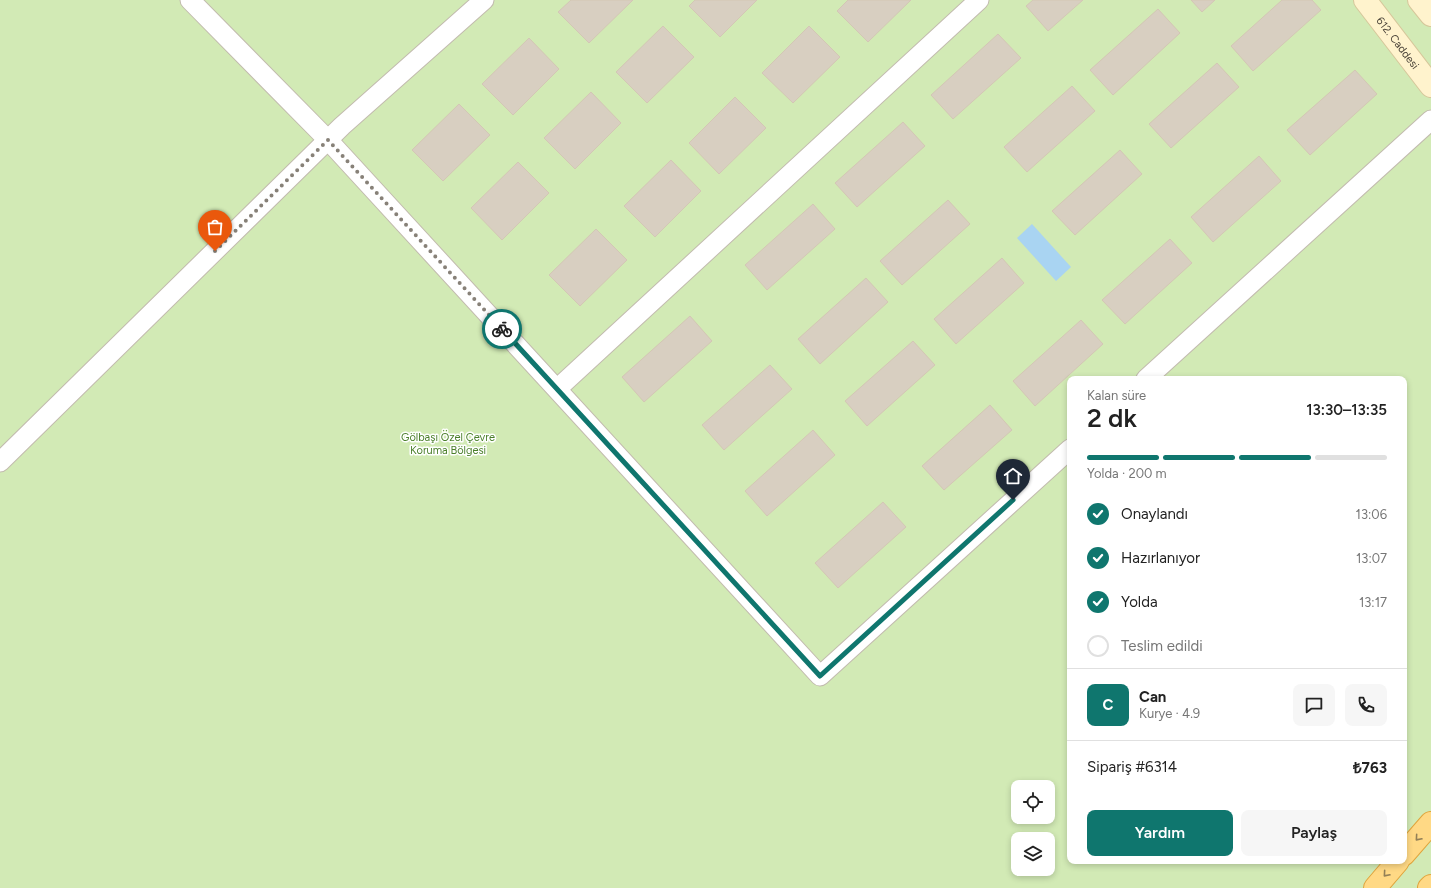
<!DOCTYPE html>
<html lang="tr">
<head>
<meta charset="utf-8">
<style>
  body { margin:0; font-family:Figtree,sans-serif; background:#f6f6f6; color:#222; height:100vh; display:flex; flex-direction:column; font-size:15px; white-space:nowrap }
  * { box-sizing:border-box; margin:0 }
  p { font-size:13px; color:#767676 }
  .icon { flex:none; width:22px; height:22px; fill:none; stroke:currentColor; stroke-width:2; stroke-linecap:round; stroke-linejoin:round }
  .map { position:relative; flex:1; overflow:hidden }
  .sheet { position:absolute; left:1067px; top:376px; width:340px; height:488px; display:flex; flex-direction:column; background:#fff; border-radius:8px; box-shadow:0 2px 6px #0003 }
  .sheet>* { flex:none }
  .tools { position:absolute; left:1011px; top:780px; display:grid; gap:8px }
  .tools a { display:grid; place-items:center; width:44px; height:44px; border-radius:8px; background:#fff; box-shadow:0 2px 6px #0003; font-size:20px }
  .pin { position:absolute; display:grid; place-items:center; width:34px; height:34px; color:#fff; margin:-41px -17px; border-radius:50% 50% 50% 0; rotate:-45deg; box-shadow:0 0 4px #0007 }
  .pin .icon { rotate:45deg }
  .courier { position:absolute; display:grid; place-items:center; width:40px; height:40px; margin:-20px; border:3px solid #0f766e; border-radius:50%; background:#fff; color:#222; box-shadow:0 1px 5px #0007 }
  .overview em { font-style:normal; font-weight:600 }
  .overview div { display:flex; flex-direction:column-reverse }
  .overview { display:flex; align-items:center; justify-content:space-between; height:68px; padding:0 20px }
  h1 { font-size:26px; font-weight:600; line-height:30px }
  .bar { display:grid; grid-template-columns:repeat(4,1fr); gap:6px 4px; align-content:center; height:48px; padding:0 20px }
  .bar i { height:5px; border-radius:3px; background:#e0e0e0 }
  .bar .active { background:#0f766e }
  .bar p { grid-column:span 4 }
  .line { display:flex; align-items:center; gap:10px; padding:0 20px; border-top:1px solid #e0e0e0 }
  .line div { flex:1 }
  .round { display:grid; place-items:center; flex:none; width:42px; height:42px; border-radius:8px; background:#f6f6f6 }
  ol { padding:0 20px; list-style:none }
  li { display:flex; align-items:center; gap:12px; height:44px }
  li p { margin-inline-start:auto }
  li .icon { padding:4px; border-radius:50%; background:#0f766e; color:#fff; stroke-width:4 }
  li:last-child { color:#767676 }
  li i { width:22px; height:22px; border:2px solid #e0e0e0; border-radius:50% }
  .button { display:flex; gap:8px; margin-top:auto; padding:8px 20px }
  .button a { flex:1; height:46px; border-radius:8px; background:#0f766e; color:#fff; font-size:16px; font-weight:600; line-height:46px; text-align:center }
  .button a+a { background:#f6f6f6; color:#222 }
  .map>svg:first-child { display:block }
  .green { fill:#d2eab5; fill-rule:evenodd }
  .water { fill:#a9d4f2 }
  .building { fill:#d8cfc1; stroke:#d3c7b4 }
  .lines { fill:none; stroke-linecap:round; stroke-linejoin:round }
  .minor-casing { stroke:#c2bbae; stroke-width:21 }
  .secondary-casing { stroke:#d6c79b; stroke-width:24 }
  .trunk-casing { stroke:#e0a43c; stroke-width:24 }
  .minor { stroke:#fff; stroke-width:19 }
  .secondary { stroke:#fff3cd; stroke-width:22 }
  .trunk { stroke:#ffd985; stroke-width:22 }
  .oneway { stroke:#938057 }
  .done { stroke:#878178; stroke-width:4; stroke-dasharray:0 7.2 }
  .route { stroke:#0f766e; stroke-width:5 }
  .labels { text-anchor:middle; dominant-baseline:central; stroke-width:3; stroke-linejoin:round; paint-order:stroke }
  .street-label { font-size:11px; fill:#4b4439; stroke:#fff }
  .park-label { font-size:11px; fill:#4a7f2a; stroke:#fff }
</style>
</head>
<body>
<div class="map">
<svg width="1431" height="888" viewBox="0 0 1431 888">
  <rect width="100%" height="100%" fill="#f6f3ec"/>
  <path class="green" d="M0,0H1431V888H0ZM1070,379H1404V861H1070ZM1018,787H1048V817H1018ZM1018,839H1048V869H1018Z"/>
  <path class="water" d="M1032,224L1071,267L1056,281L1017,238Z"/>
  <g class="building">
    <path d="M571,0H633L589,43L558,12Z"/>
    <path d="M695,0H757L720,37L689,6Z"/>
    <path d="M848,0H911L868,42L837,11Z"/>
    <path d="M1033,0H1083L1048,31L1026,6Z"/>
    <path d="M1191,0H1215L1202,12Z"/>
    <path d="M1282,0H1312L1321,10L1253,71L1231,46Z"/>
    <path d="M1158,9L1180,33L1113,95L1090,70Z"/>
    <path d="M663,26L694,57L647,103L616,72Z"/>
    <path d="M809,26L840,57L793,103L762,73Z"/>
    <path d="M998,34L1021,58L953,119L931,95Z"/>
    <path d="M529,38L559,69L513,115L482,84Z"/>
    <path d="M1217,63L1239,87L1171,148L1149,124Z"/>
    <path d="M1355,70L1377,94L1310,155L1287,130Z"/>
    <path d="M1072,86L1095,111L1027,172L1004,147Z"/>
    <path d="M591,92L621,123L575,169L544,138Z"/>
    <path d="M735,97L766,128L719,174L689,143Z"/>
    <path d="M459,104L490,135L443,181L412,150Z"/>
    <path d="M903,122L925,146L857,207L835,183Z"/>
    <path d="M1120,150L1142,174L1075,235L1052,211Z"/>
    <path d="M1259,156L1281,181L1213,242L1191,217Z"/>
    <path d="M671,160L701,191L655,237L624,206Z"/>
    <path d="M518,162L549,193L502,240L471,208Z"/>
    <path d="M948,200L970,224L902,285L880,261Z"/>
    <path d="M813,204L835,229L767,290L745,265Z"/>
    <path d="M596,229L627,260L580,306L549,275Z"/>
    <path d="M1170,239L1192,263L1125,324L1102,300Z"/>
    <path d="M1002,258L1024,283L956,344L934,319Z"/>
    <path d="M866,278L888,302L820,364L798,339Z"/>
    <path d="M690,316L712,341L644,402L622,377Z"/>
    <path d="M1081,320L1103,344L1035,406L1013,381Z"/>
    <path d="M913,341L935,365L867,426L845,401Z"/>
    <path d="M770,365L792,389L724,450L702,425Z"/>
    <path d="M990,405L1012,430L944,490L922,466Z"/>
    <path d="M813,430L835,455L767,516L745,491Z"/>
    <path d="M883,502L906,527L838,588L815,563Z"/>
  </g>
  <g class="lines">
    <g class="minor-casing">
      <g id="minor">
        <path d="M190,0L328,140L820,676L1070,449"/>
        <path d="M1146,379L1431,120"/>
        <path d="M557,389L979,0"/>
        <path d="M0,462L342,126L484,0"/>
      </g>
    </g>
    <g class="secondary-casing">
      <g id="secondary">
        <path id="s1" d="M1365,0L1431,86"/>
        <path d="M1419,0L1431,15"/>
      </g>
    </g>
    <g class="trunk-casing">
      <g id="trunk">
        <path d="M1404,854L1431,823"/>
        <path d="M1375,888L1398,861"/>
        <path d="M1429,888L1431,886"/>
      </g>
    </g>
    <use href="#minor" class="minor"/>
    <use href="#secondary" class="secondary"/>
    <use href="#trunk" class="trunk"/>
  </g>
  <defs><path id="oneway-chevron" d="M-2-3.5L2.5 0L-2 3.5" fill="none" stroke-width="1.6" stroke-linecap="round" stroke-linejoin="round"/></defs>
  <g class="oneway">
    <use href="#oneway-chevron" transform="translate(1418 838) rotate(131)"/>
    <use href="#oneway-chevron" transform="translate(1386 874) rotate(131)"/>
  </g>
  <g class="lines">
    <path class="done" d="M215,251L328,140L502,329"/>
    <path class="route" d="M502,329L820,676L1013,500"/>
  </g>
  <g class="labels">
    <g class="street-label">
      <text stroke="none"><textPath href="#s1" startOffset="54">612. Caddesi</textPath></text>
    </g>
    <g class="park-label">
      <text x="448" y="437">Gölbaşı Özel Çevre<tspan x="448" dy="13">Koruma Bölgesi</tspan></text>
    </g>
  </g>
</svg>
<div class="tools">
<a><svg class="icon" aria-label="locate" viewBox="0 0 24 24"><circle cx="12" cy="12" r="6"/><path d="M12 2v4M12 18v4M2 12h4M18 12h4"/></svg></a>
<a><svg class="icon" aria-label="layers" viewBox="0 0 24 24"><path d="M12 4l9 5-9 5-9-5zM3 14l9 5 9-5"/></svg></a>
</div>
<div class="pin" style="left:215px;top:251px;background:#ea580c"><svg class="icon" aria-label="bag" viewBox="0 0 24 24"><path d="M5 8h14l-1 12H6zM9 8a3 3 0 0 1 6 0"/></svg></div>
<div class="pin" style="left:1013px;top:500px;background:#1f2937"><svg class="icon" aria-label="home" viewBox="0 0 24 24"><path d="M3 11l9-7 9 7M6 9v11h12V9"/></svg></div>
<div class="courier" style="left:502px;top:329px"><svg class="icon" aria-label="bike" viewBox="0 0 24 24"><circle cx="6" cy="16" r="4"/><circle cx="18" cy="16" r="4"/><path d="M6 16l4-8h5l3 8M10 8l3 8H6M13 5h3"/></svg></div>
<section class="sheet">
<div class="overview"><div><h1>2 dk</h1><p>Kalan süre</p></div><em>13:30–13:35</em></div>
<div class="bar"><i class="active"></i><i class="active"></i><i class="active"></i><i></i><p>Yolda · 200 m</p></div>
<ol>
<li><svg class="icon" aria-label="check" viewBox="0 0 24 24"><path d="M5 12l5 5 9-10"/></svg>Onaylandı<p>13:06</p></li>
<li><svg class="icon" aria-label="check" viewBox="0 0 24 24"><path d="M5 12l5 5 9-10"/></svg>Hazırlanıyor<p>13:07</p></li>
<li><svg class="icon" aria-label="check" viewBox="0 0 24 24"><path d="M5 12l5 5 9-10"/></svg>Yolda<p>13:17</p></li>
<li><i></i>Teslim edildi</li>
</ol>
<div class="line" style="height:72px"><b class="round" style="background:#0f766e;color:#fff">C</b><div><b>Can</b><p>Kurye · 4.9</p></div><a class="round"><svg class="icon" aria-label="chat" viewBox="0 0 24 24"><path d="M4 5h16v11H9l-5 4z"/></svg></a><a class="round"><svg class="icon" aria-label="phone" viewBox="0 0 24 24"><path d="M5 4h4l2 5-3 2q2 4 5 5l2-3 5 2v4C11 20 4 13 5 4z"/></svg></a></div>
<div class="line" style="height:52px"><div>Sipariş #6314</div><b>₺763</b></div>
<div class="button"><a>Yardım</a><a>Paylaş</a></div>
</section>
</div>
</body>
</html>
